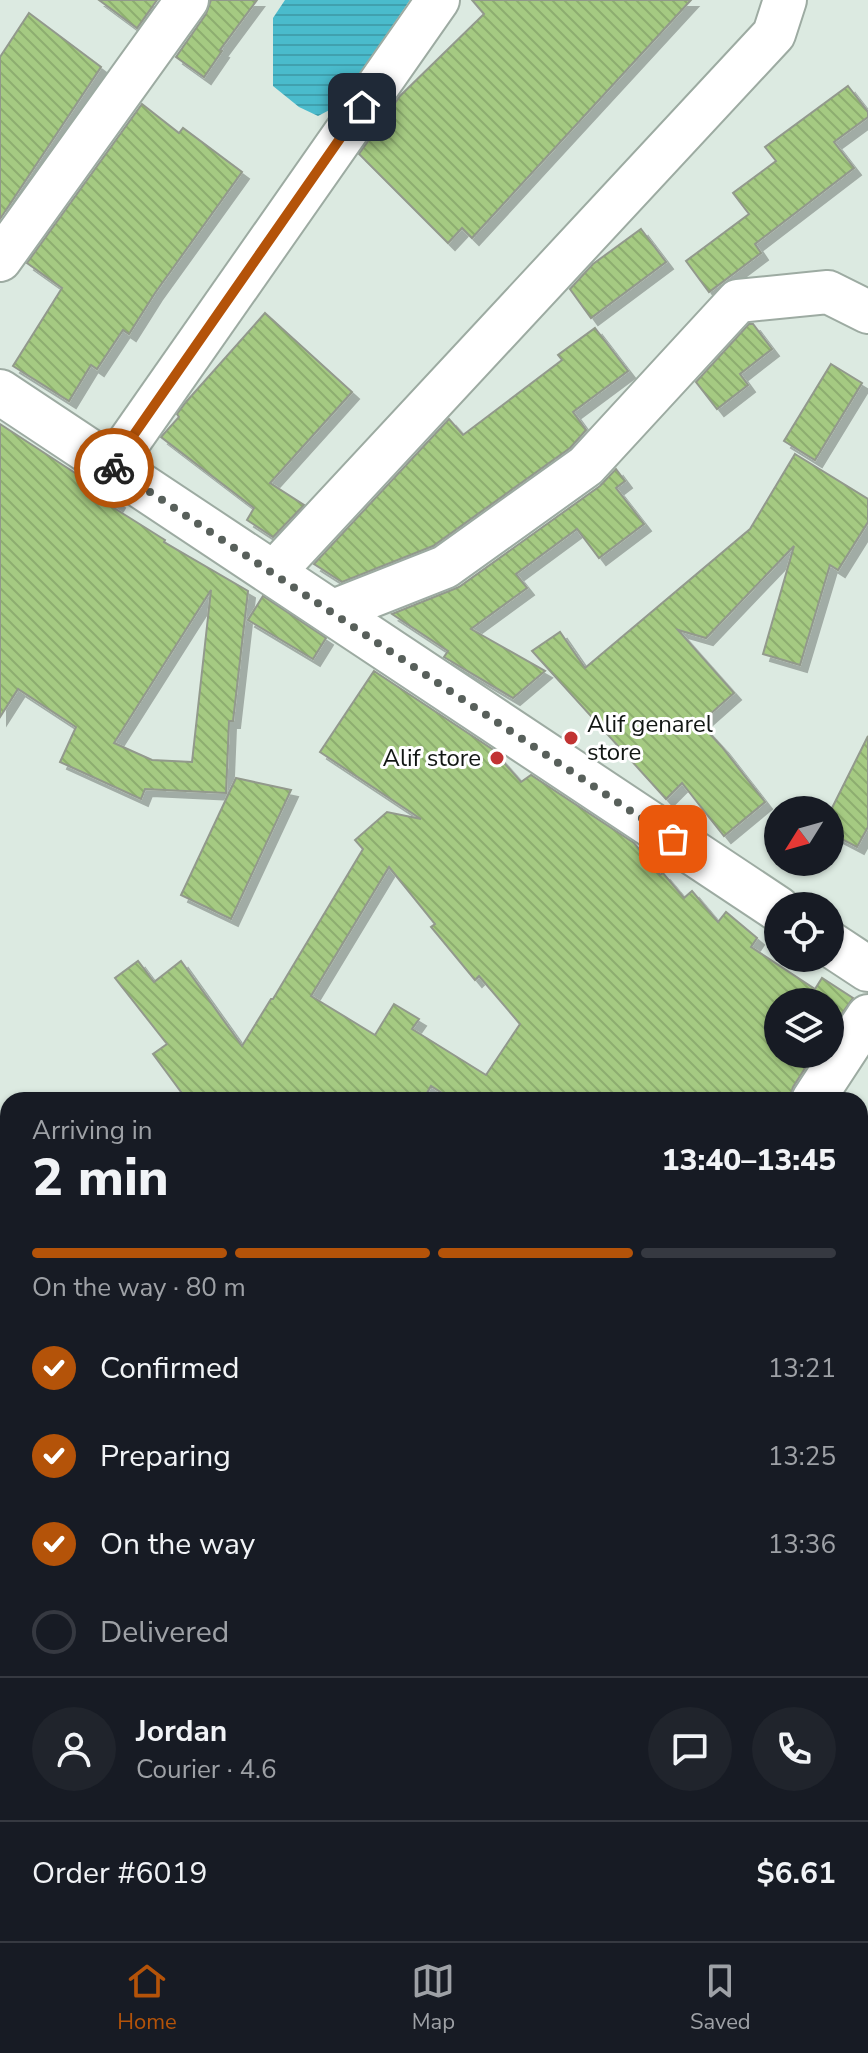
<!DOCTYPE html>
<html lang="en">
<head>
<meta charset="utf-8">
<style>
  body { margin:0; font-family:"Nunito Sans",sans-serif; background:#20242c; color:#f1f3f6; height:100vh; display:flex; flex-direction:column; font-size:30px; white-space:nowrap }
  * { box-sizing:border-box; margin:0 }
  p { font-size:26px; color:#9ea1a6 }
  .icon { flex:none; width:44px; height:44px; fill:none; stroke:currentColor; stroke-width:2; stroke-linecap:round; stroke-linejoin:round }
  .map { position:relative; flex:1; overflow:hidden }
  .panel { position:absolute; left:0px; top:1092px; width:868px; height:850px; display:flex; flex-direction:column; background:#171b24; border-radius:24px 24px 0 0; box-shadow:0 2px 6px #0004 }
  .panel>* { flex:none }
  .needle { width:52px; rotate:233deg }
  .controls { position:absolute; left:764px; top:796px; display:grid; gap:16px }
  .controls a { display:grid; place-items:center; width:80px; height:80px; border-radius:50%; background:#171b24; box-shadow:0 2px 6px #0004; font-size:40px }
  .pin { position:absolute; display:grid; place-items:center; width:68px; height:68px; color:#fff; margin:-34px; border-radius:16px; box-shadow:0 4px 12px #0006 }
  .courier { position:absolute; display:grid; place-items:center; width:80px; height:80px; margin:-40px; border:6px solid #b45309; border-radius:50%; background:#fff; color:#222; box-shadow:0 2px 10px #0007 }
  .head em { font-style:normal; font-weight:800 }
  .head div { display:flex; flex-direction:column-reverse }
  .head { display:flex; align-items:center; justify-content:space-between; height:136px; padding:0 32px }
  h1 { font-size:52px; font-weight:800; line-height:60px }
  .bar { display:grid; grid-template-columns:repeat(4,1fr); gap:12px 8px; align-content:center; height:96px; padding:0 32px }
  .bar i { height:10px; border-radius:6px; background:#363941 }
  .bar .selected { background:#b45309 }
  .bar p { grid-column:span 4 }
  .line { display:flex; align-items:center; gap:20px; padding:0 32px; border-top:2px solid #363941 }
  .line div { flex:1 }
  .round { display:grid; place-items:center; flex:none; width:84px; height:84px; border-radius:42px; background:#20242c }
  ol { padding:0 32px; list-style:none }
  li { display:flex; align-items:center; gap:24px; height:88px }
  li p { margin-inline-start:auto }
  li .icon { padding:8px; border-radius:50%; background:#b45309; color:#fff; stroke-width:4 }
  li:last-child { color:#9ea1a6 }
  li i { width:44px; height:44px; border:4px solid #363941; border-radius:50% }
  .tabs { display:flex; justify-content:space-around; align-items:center; height:112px; border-top:2px solid #363941; background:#171b24; font-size:22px; color:#9ea1a6 }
  .tabs a { display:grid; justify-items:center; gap:4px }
  .tabs .selected { color:#b45309 }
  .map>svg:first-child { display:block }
  .water { fill:url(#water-rules) }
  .building { fill:url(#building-back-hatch); stroke:#92998c; stroke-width:2; fill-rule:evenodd; filter:url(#shadow) }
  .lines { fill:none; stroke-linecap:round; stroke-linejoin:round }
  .minor-casing { stroke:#9daba2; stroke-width:46 }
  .tertiary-casing { stroke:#9daba2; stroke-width:48 }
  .minor { stroke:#fff; stroke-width:42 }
  .tertiary { stroke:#fff; stroke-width:44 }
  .done { stroke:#58605b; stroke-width:8; stroke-dasharray:0 14.4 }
  .route { stroke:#b45309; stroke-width:10 }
  .poi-dot { fill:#c13332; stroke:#fff; stroke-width:3 }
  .labels { text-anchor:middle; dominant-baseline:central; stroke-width:6; stroke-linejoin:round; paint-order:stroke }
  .poi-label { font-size:24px; fill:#111613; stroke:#fff; text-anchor:start }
</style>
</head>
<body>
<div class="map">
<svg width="868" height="1941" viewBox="0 0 868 1941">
  <defs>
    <pattern id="water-rules" width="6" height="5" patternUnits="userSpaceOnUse" patternTransform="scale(2)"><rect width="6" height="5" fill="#4abbcc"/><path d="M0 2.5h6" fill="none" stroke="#40a0ae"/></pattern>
    <pattern id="building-back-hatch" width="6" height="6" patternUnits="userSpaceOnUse" patternTransform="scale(2)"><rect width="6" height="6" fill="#a5ca82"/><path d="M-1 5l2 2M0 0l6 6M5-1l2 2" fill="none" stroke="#8dad6f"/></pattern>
    <filter id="shadow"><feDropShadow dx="7" dy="7" stdDeviation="0" flood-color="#0004"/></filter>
  </defs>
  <rect width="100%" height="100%" fill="#dceae1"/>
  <g class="water">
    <path d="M285,0H410L339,105L318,116L299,107L273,86V18Z"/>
    <path d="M868,1298V1601L860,1616V1301Z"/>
  </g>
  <g class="building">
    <path d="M99,0H157L137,28Z"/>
    <path d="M211,0H257L220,50L222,51L204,77L176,57L206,14Z"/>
    <path d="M472,0H691L472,238L462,228L448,243L359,154L400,96L484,14Z"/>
    <path d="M29,13L101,67L0,219V57Z"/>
    <path d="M848,86L868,112V117L834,142L854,168L755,244L761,253L709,292L686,261L749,214L733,193L776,161L765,147Z"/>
    <path d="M142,104L179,133L183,128L242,172L155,293L129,334L123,330L97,369L91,365L69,401L13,366L62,288L27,263Z"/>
    <path d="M641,229L666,262L591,318L570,289L593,264Z"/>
    <path d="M265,313L352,392L270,483L304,505L273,537L247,520L254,508L161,437L179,417L177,414L186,402Z"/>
    <path d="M749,324H753L772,349L740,374L748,385L717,409L696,382Z"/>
    <path d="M595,328L628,371L573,412L586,430L570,448L433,546L342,582L314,564L449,419L463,435L562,360L558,355Z"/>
    <path d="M831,364L862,383L815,460L784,441Z"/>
    <path d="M0,424L118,501L114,508L165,540L164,542L248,591L233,721H229L226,793L145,789L141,799L60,762L76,727L18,689L0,717ZM211,590L192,762L152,760L114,743Z"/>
    <path d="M795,454L868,499V522L838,570L830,565L800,665L763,654L794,546L706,638L678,630L734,693L700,723L722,747L765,802L724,836L682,783L666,799L532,651L560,632L585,668L750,529Z"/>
    <path d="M616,469L625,481L616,488L644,524L599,558L577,529L516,574L527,588L471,629L545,671L513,698L444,657L448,651L392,614L459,587L600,486Z"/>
    <path d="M263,596L326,638L313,659L248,620Z"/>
    <path d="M374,671L492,749L521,782L531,775L634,843L660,875L663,873L684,898L692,891L718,922L726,912L757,938L751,947L815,989L822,978L853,998L830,1030V1002H778V1054H814L793,1087L789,1100H453L431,1086L423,1100H187L153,1054L167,1044L115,978L138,961L154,982L181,961L242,1046L271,999H273L363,849L355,840L387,812L421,819L320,752ZM389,867L435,924L431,927L475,980L479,976L520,1024L486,1075L412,1029L419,1019L394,1004L375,1035L311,996Z"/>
    <path d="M868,736V827L857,847L830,833V812Z"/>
    <path d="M236,778L291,790L231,919L181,895Z"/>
  </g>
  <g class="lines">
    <g class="minor-casing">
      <g id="minor">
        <path d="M0,260L187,0"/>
        <path d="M112,466L438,0"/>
        <path d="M273,573L774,34L785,0"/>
        <path d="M331,612L445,567L586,466L738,301L828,292L868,312"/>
        <path d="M813,1100L868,1016"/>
        <path d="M59,1941L64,1934"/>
        <path d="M665,1941L670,1934"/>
      </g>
    </g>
    <g class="tertiary-casing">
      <g id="tertiary">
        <path d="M0,392L778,909"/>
        <path d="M830,944L868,969"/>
      </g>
    </g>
    <use href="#minor" class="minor"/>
    <use href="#tertiary" class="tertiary"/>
  </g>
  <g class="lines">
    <path class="done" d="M114,468L673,839"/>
    <path class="route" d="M114,468L112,466L362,107"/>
  </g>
  <g class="poi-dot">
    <circle cx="571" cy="738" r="8"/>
    <circle cx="497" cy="758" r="8"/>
  </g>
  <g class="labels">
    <g class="poi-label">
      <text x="587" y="724">Alif genarel<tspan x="587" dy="28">store</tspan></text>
      <text x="481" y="758" text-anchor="end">Alif store</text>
    </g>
  </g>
</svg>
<div class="controls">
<a><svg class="needle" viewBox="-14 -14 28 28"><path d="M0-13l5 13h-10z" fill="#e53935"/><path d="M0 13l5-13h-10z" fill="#9ea1a6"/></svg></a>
<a><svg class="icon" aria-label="locate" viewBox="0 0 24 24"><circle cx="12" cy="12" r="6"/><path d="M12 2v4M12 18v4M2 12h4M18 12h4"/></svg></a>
<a><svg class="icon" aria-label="layers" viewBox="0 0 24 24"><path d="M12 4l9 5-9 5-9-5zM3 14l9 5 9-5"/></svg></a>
</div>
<div class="pin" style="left:673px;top:839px;background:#ea580c"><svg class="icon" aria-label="bag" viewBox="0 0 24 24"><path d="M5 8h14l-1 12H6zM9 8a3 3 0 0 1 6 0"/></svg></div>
<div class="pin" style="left:362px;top:107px;background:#1f2937"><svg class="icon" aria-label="home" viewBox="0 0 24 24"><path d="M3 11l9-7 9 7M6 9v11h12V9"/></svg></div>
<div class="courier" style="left:114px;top:468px"><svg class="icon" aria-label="bike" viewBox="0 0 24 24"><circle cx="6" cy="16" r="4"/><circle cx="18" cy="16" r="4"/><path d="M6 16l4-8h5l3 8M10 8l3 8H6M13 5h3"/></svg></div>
<section class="panel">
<div class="head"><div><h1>2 min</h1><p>Arriving in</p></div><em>13:40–13:45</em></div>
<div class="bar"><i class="selected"></i><i class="selected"></i><i class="selected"></i><i></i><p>On the way · 80 m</p></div>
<ol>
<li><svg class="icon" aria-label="check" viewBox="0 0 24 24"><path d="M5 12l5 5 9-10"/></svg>Confirmed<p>13:21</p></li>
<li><svg class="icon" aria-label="check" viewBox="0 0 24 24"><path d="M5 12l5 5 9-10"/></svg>Preparing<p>13:25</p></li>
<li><svg class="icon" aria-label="check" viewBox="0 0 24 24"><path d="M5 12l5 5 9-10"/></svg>On the way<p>13:36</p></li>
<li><i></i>Delivered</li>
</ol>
<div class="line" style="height:144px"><a class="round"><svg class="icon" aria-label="person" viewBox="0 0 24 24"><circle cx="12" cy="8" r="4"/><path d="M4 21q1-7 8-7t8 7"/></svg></a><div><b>Jordan</b><p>Courier · 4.6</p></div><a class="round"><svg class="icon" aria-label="chat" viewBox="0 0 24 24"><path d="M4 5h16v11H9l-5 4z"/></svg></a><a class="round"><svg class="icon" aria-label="phone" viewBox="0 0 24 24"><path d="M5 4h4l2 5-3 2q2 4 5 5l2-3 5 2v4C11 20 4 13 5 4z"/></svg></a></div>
<div class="line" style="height:104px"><div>Order #6019</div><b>$6.61</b></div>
</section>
</div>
<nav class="tabs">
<a class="selected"><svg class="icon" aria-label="home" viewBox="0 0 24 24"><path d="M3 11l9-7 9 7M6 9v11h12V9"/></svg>Home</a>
<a><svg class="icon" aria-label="map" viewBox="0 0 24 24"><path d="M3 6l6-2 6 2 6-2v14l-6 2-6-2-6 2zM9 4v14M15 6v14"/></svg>Map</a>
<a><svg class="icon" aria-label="saved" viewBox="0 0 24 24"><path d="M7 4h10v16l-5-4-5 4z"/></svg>Saved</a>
</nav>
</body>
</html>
